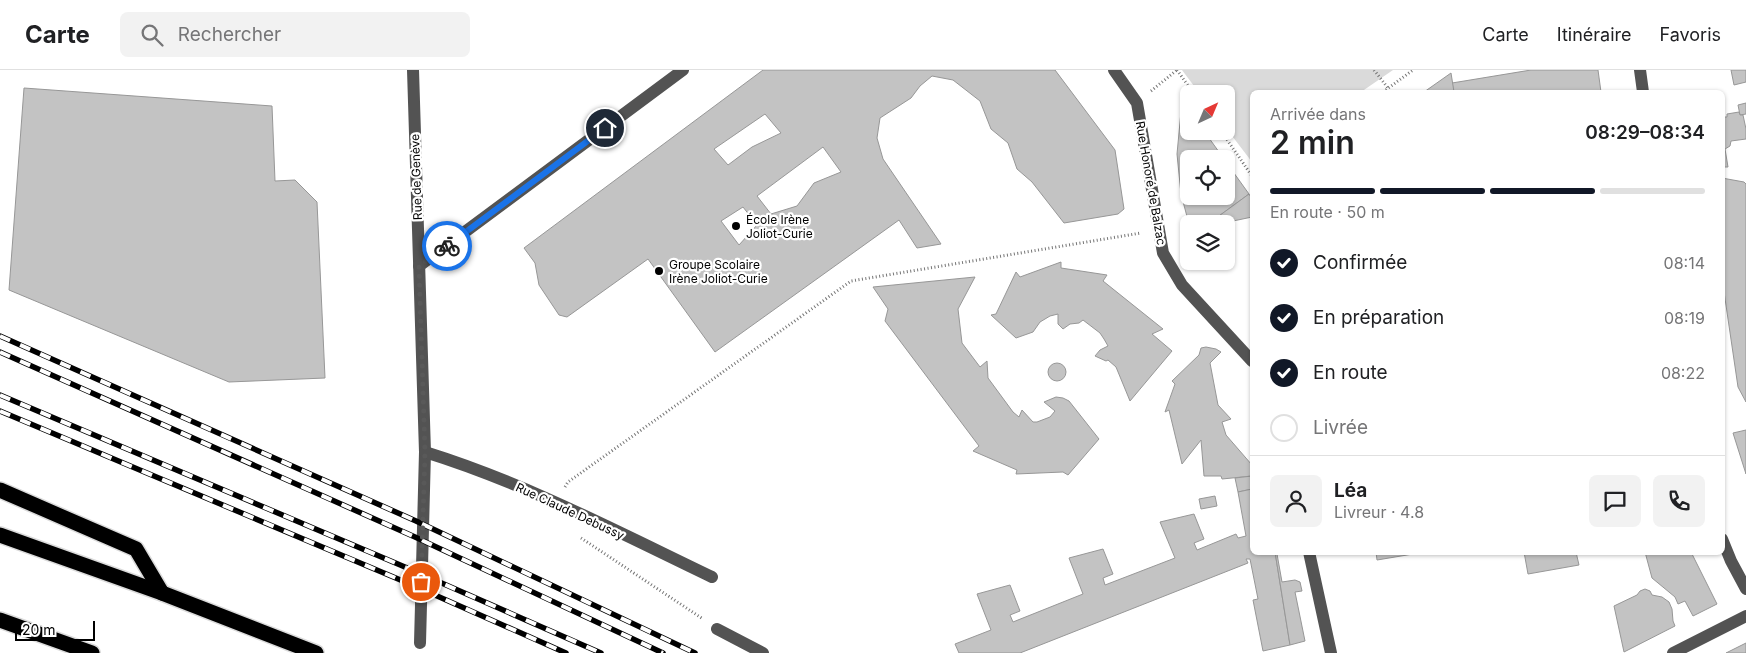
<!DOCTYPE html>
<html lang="fr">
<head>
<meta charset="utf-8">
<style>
  body { margin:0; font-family:Inter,sans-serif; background:#f2f2f2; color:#202124; height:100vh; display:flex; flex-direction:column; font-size:19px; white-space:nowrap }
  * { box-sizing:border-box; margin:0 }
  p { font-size:16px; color:#757577 }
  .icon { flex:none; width:28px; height:28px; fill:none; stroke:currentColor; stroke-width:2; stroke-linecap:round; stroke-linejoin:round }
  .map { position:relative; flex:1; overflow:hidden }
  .side { position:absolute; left:1250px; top:20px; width:475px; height:465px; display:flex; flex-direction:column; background:#fff; border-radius:8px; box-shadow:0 1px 4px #0004 }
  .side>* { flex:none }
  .needle { width:32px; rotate:44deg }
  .controls { position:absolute; left:1180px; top:15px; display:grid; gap:10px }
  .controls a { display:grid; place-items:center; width:55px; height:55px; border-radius:8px; background:#fff; box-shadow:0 1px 4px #0004; font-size:25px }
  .scale { position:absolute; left:15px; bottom:12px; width:80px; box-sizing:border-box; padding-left:5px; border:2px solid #000; border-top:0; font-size:14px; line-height:18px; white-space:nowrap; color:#000; -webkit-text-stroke:4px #fff; paint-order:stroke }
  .pin { position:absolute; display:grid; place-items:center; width:42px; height:42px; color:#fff; margin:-21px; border:2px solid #fff; border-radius:50%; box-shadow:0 1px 5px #0007 }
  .courier { position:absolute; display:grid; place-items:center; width:50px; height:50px; margin:-25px; border:4px solid #1a73e8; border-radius:50%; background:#fff; color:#222; box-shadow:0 1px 6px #0007 }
  .summary em { font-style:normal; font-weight:600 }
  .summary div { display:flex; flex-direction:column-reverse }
  .summary { display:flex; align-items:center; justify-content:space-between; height:85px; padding:0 20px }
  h1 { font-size:32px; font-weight:600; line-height:38px }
  .bar { display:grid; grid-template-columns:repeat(4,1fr); gap:8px 5px; align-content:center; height:60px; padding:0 20px }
  .bar i { height:6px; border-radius:4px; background:#e0e0e0 }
  .bar .on { background:#111827 }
  .bar p { grid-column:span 4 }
  .line { display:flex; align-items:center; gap:12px; padding:0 20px; border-top:1px solid #e0e0e0 }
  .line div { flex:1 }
  .round { display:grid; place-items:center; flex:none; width:52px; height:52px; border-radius:8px; background:#f2f2f2 }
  ol { padding:0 20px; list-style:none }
  li { display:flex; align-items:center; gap:15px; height:55px }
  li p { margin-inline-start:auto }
  li .icon { padding:5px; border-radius:50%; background:#111827; color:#fff; stroke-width:4 }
  li:last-child { color:#757577 }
  li i { width:28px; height:28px; border:2px solid #e0e0e0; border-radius:50% }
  header { display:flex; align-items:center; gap:30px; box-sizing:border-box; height:70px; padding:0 25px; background:#fff; border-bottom:1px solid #e0e0e0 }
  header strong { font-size:24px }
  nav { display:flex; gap:28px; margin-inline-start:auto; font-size:18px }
  .search { width:350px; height:45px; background:#f2f2f2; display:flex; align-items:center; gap:12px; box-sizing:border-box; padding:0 18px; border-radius:8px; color:#757577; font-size:19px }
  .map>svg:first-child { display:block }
  .green { fill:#dadada }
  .building { fill:#c3c3c3; stroke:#979797; fill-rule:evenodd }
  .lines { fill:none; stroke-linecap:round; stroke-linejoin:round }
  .highway-casing { stroke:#dbdbdb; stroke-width:18 }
  .path { stroke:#757575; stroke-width:3; stroke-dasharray:1 2.5; stroke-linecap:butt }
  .minor { stroke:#535353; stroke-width:12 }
  .highway { stroke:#000; stroke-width:15 }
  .rail-casing { stroke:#000; stroke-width:5.5 }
  .rail { stroke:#fff; stroke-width:4; stroke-dasharray:11; stroke-linecap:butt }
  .done { stroke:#595959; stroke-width:5; stroke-dasharray:0 9 }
  .route { stroke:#1a73e8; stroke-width:6 }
  .poi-dot { fill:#000; stroke:#fff; stroke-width:2 }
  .labels { text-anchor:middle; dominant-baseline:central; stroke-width:4.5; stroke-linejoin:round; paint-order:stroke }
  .street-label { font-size:12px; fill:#000; stroke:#fff }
  .poi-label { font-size:12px; fill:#000; stroke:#fff; text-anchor:start }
</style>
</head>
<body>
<header>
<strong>Carte</strong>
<div class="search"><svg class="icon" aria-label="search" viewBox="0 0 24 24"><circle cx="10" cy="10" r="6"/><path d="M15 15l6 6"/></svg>Rechercher</div>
<nav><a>Carte</a><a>Itinéraire</a><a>Favoris</a></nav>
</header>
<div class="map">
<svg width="1746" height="583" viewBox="0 0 1746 583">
  <rect width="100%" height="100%" fill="#fff"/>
  <path class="green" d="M1182,0H1393L1361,22H1252V92L1226,58V24H1200Z"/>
  <g class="building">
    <path d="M763,0H1055L1115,80L1124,139L1118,144L1064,153L1032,112L1017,99L1008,73L991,59L980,31L953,10L932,6L920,16L911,28L880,48L877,68L883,89L941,174L917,178L899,150L715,282L648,189L567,247L559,245L539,215L535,193L524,178ZM765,44L781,63L752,77L728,95L714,79ZM823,77L841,102L814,113L797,136L771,144L757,126ZM743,137L757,155L739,175L721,151Z"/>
    <path d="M1531,0H1598L1601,22H1454L1452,13Z"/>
    <path d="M1731,0H1746V12L1734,15Z"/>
    <path d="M1451,3L1454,22H1424Z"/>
    <path d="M24,18L272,36L275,111L295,110L317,132L325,308L229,312L9,220Z"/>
    <path d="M1182,31L1189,40V61H1204L1224,89H1189V126H1226V92L1249,124L1208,154H1189L1181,124L1177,84Z"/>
    <path d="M1746,33V44L1740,45L1738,35Z"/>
    <path d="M1739,42L1740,45H1743L1746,59V69L1731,71L1730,76L1725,79L1728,97H1722V47H1727V44Z"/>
    <path d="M1722,108L1744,112L1746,114V332L1738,317L1722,208Z"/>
    <path d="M1249,124L1252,129V147L1219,154H1208Z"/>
    <path d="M1061,192V198L1107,205L1103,211L1163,259L1152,264L1172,281L1130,331L1116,297L1108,290L1106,291L1095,286L1100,280L1108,276L1104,269L1100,263L1083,250L1079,253L1070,254L1063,259L1058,254V244L1050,246L1040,252L1033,262L1016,268L991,245L996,244L1016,202L1020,207Z"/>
    <path d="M975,207L958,239L962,273L980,297L987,291L988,308L1013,342L1019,347L1022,340L1033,352H1037L1050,347L1055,341L1044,332L1056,327L1063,328L1069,331L1099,369L1068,405L1063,402L1016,404L1017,400L973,381L979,376L885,251L888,239L873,217Z"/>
    <path d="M1206,277L1216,279L1221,282L1210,293L1218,335L1231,349L1222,352L1226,365L1252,395V406L1222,409L1221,406H1204L1201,370L1182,394L1169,340L1165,342L1175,314L1172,311L1199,285L1201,278Z"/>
    <circle cx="1057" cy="302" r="9"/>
    <path d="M1746,360V404L1733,363Z"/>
    <path d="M1252,406V419L1238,422L1235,408Z"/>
    <path d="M1252,419V482H1275L1290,575L1263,581L1253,530L1258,529L1250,489H1246L1248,493L1020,583H959L955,574L991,560L977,524L1010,515L1020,541L1010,545L1013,552L1083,524L1069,488L1103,479L1113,504L1103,508L1105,515L1175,488L1160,452L1194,444L1204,469L1194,473L1197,480L1236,464L1238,468L1246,466L1238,422Z"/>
    <path d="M1215,426L1217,436L1201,439L1199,429Z"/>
    <path d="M1275,482H1281L1277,484L1282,512L1295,510L1300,512L1302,521L1295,522L1305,571L1290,575Z"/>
    <path d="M1376,482H1425L1377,490Z"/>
    <path d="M1524,482H1576L1579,495L1528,504Z"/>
    <path d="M1645,482H1691L1717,534L1693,546L1685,531L1678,534L1675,527L1652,508Z"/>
    <path d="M1645,519L1650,521L1652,525L1662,527L1669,532L1672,539L1673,551L1675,556L1624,582L1614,536L1637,525L1640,521Z"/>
    <path d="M1746,573V583H1726Z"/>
  </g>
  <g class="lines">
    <g class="highway-casing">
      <g id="highway">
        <path d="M0,420L136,479L162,523"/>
        <path d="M0,465L162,523L316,583"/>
        <path d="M0,550L92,583"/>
      </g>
    </g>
    <g class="path">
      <path d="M1177,0L1194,24"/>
      <path d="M1374,0L1388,18"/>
      <path d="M1151,21L1177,0"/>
      <path d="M1383,22L1413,0"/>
      <path d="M1221,61L1252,106"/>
      <path d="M565,417L568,412L851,211L1141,163"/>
      <path d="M581,468L703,549"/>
    </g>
    <g class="minor">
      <path d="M413,0L425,382L420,573"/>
      <path d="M1114,0L1137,33L1163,183L1182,215L1252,291"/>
      <path d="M1640,0L1643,22"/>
      <path d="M419,196L683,0"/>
      <path d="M425,382C525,413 618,462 712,507"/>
      <path d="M1722,469L1731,491L1746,519"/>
      <path d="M1309,482L1331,583"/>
      <path d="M717,559L763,583"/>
      <path d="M1673,583L1746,546"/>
    </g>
    <use href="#highway" class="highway"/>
    <g class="rail-casing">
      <g id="rail">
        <path d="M0,266L416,451L695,583"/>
        <path d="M0,282L415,467L663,583"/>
        <path d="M0,325L412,500L601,583"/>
        <path d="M0,341L410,514L566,583"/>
      </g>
    </g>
    <use href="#rail" class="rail"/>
  </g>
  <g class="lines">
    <path class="done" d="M421,512L425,382L419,196L447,176"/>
    <path class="route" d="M447,176L605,58"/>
  </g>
  <g class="poi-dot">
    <circle cx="736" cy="156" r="5"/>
    <circle cx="659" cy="201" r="5"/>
  </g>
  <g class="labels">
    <g class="street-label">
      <text transform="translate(416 107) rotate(-92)">Rue de Genève</text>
      <text transform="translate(1151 113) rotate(80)">Rue Honoré de Balzac</text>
      <text transform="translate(570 441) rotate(25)">Rue Claude Debussy</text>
    </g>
    <g class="poi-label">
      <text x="746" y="149">École Irène<tspan x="746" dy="14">Joliot-Curie</tspan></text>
      <text x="669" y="194">Groupe Scolaire<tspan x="669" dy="14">Irène Joliot-Curie</tspan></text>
    </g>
  </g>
</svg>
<div class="controls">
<a><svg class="needle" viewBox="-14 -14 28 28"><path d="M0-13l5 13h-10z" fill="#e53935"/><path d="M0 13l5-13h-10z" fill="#757577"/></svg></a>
<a><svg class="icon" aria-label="locate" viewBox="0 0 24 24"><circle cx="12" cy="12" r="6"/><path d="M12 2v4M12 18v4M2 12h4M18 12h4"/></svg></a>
<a><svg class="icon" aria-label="layers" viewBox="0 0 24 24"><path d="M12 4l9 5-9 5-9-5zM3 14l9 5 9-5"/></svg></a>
</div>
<div class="scale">20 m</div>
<div class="pin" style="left:421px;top:512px;background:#ea580c"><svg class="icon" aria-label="bag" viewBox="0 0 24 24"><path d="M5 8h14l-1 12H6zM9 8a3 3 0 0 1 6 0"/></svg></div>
<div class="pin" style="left:605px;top:58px;background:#1f2937"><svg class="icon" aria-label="home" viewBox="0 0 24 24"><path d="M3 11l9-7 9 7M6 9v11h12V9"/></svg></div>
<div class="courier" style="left:447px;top:176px"><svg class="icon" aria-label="bike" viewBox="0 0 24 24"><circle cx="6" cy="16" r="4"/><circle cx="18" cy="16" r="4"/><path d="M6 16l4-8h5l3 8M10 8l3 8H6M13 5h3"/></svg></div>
<section class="side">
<div class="summary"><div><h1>2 min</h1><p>Arrivée dans</p></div><em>08:29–08:34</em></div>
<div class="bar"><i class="on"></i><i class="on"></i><i class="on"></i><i></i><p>En route · 50 m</p></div>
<ol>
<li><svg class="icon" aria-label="check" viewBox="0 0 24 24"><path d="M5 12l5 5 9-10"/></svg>Confirmée<p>08:14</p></li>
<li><svg class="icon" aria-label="check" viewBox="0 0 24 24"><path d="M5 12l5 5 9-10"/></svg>En préparation<p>08:19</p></li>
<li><svg class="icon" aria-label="check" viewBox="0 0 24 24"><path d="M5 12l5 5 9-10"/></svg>En route<p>08:22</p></li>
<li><i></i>Livrée</li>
</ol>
<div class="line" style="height:90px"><a class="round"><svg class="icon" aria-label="person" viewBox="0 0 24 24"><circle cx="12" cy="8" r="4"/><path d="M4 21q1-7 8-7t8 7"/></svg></a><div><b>Léa</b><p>Livreur · 4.8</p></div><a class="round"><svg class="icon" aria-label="chat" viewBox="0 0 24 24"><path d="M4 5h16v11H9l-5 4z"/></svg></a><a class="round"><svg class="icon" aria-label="phone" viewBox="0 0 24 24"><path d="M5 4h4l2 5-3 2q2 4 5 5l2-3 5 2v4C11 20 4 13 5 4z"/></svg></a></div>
</section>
</div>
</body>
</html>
